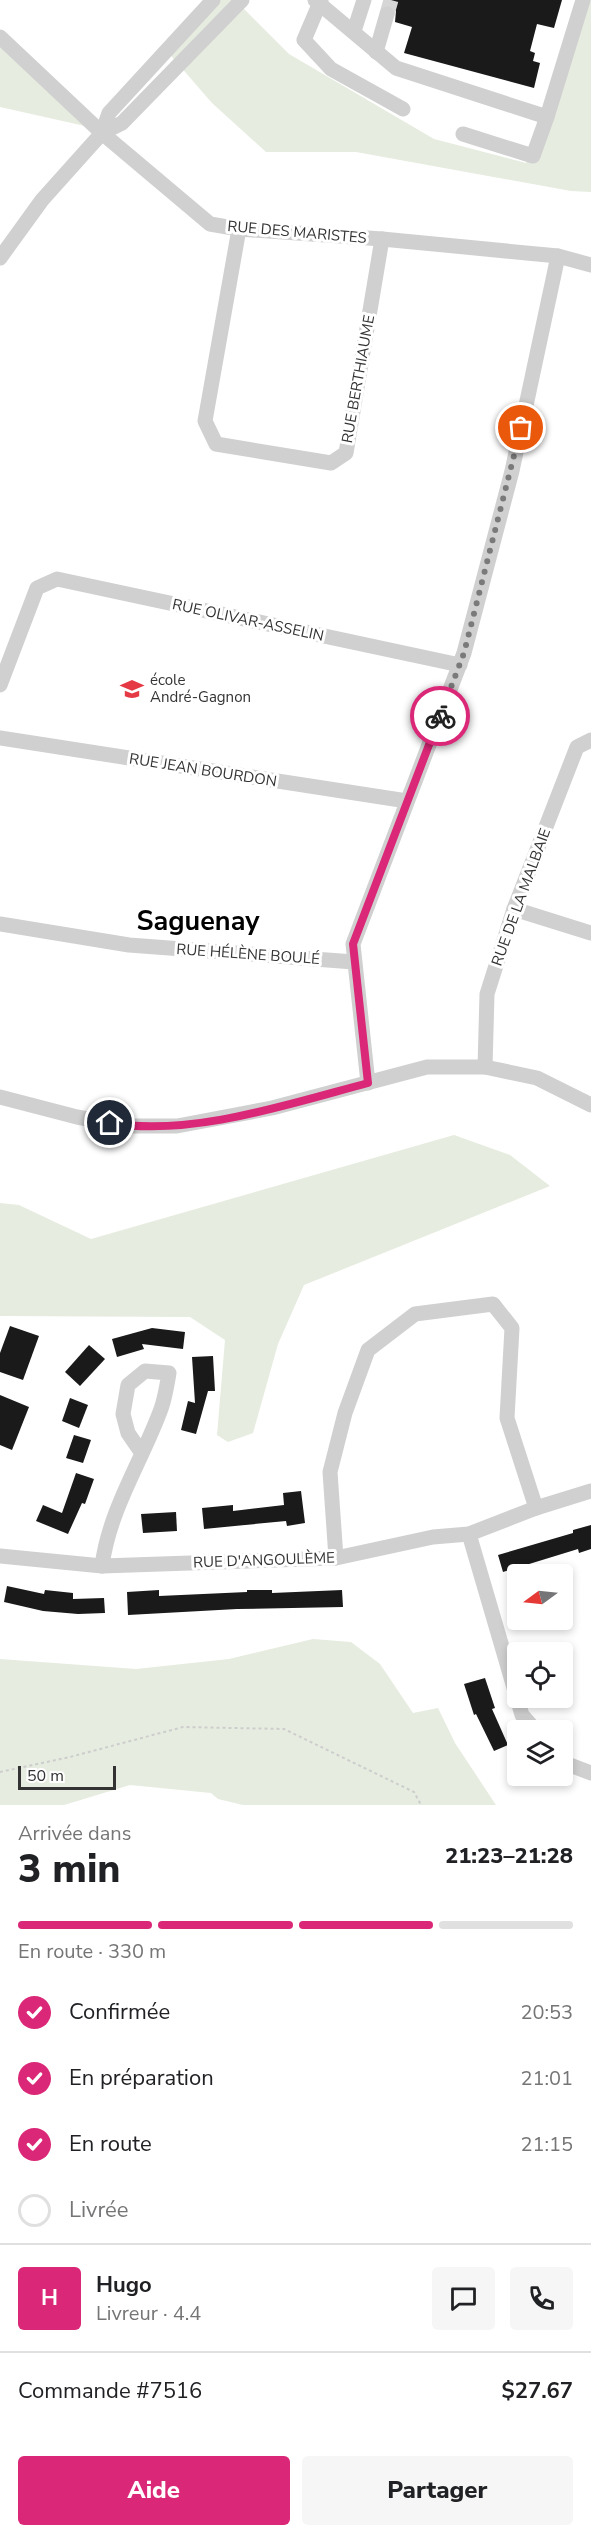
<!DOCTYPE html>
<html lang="fr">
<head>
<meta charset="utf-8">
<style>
  body { margin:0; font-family:"Nunito Sans",sans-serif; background:#f6f6f6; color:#202124; height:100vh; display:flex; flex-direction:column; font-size:22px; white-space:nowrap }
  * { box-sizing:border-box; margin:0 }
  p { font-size:20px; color:#757577 }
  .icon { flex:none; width:33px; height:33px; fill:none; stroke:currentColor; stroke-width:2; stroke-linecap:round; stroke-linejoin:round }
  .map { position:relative; height:1805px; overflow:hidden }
  .details { display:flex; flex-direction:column; background:#fff; flex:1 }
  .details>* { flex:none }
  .needle { width:39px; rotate:255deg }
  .controls { position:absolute; left:507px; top:1564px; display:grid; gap:12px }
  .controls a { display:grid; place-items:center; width:66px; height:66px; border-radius:6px; background:#fff; box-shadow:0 3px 9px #0003; font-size:30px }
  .scale { position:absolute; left:18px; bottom:15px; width:98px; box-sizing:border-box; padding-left:6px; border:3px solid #333; border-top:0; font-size:16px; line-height:21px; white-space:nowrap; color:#333; -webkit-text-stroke:4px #fff; paint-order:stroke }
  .pin { position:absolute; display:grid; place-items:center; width:51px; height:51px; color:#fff; margin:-26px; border:3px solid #fff; border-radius:50%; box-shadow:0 2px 6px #0007 }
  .courier { position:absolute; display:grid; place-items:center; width:60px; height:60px; margin:-30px; border:4px solid #db2777; border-radius:50%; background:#fff; color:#222; box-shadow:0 2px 8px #0007 }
  .headline em { font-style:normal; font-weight:800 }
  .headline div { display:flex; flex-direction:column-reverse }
  .headline { display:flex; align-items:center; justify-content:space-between; height:102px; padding:0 18px }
  h1 { font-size:39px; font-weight:800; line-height:45px }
  .bar { display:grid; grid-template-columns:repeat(4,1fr); gap:9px 6px; align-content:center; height:72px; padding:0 18px }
  .bar i { height:8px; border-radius:4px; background:#e0e0e0 }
  .bar .selected { background:#db2777 }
  .bar p { grid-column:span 4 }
  .line { display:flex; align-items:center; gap:15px; padding:0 18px; border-top:2px solid #e0e0e0 }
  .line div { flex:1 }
  .round { display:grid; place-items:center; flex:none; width:63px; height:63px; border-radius:6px; background:#f6f6f6 }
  ol { padding:0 18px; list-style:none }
  li { display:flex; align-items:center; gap:18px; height:66px }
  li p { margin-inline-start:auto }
  li .icon { padding:6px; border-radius:50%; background:#db2777; color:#fff; stroke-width:4 }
  li:last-child { color:#757577 }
  li i { width:33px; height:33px; border:3px solid #e0e0e0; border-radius:50% }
  .cta { display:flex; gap:12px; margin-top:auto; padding:12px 18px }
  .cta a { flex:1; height:69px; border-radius:6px; background:#db2777; color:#fff; font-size:24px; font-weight:800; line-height:69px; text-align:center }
  .cta a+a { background:#f6f6f6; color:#202124 }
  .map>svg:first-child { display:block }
  .green { fill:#e6ecdf }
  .building { fill:#1a1a1a }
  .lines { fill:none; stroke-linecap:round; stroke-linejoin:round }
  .minor-tunnel { stroke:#d6d6d6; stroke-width:15; stroke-dasharray:15 8; stroke-linecap:butt }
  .path { stroke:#cdcdcd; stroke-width:2; stroke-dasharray:3 3; stroke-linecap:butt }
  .minor { stroke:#d0d0d0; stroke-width:15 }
  .done { stroke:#7a7a7a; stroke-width:6; stroke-dasharray:0 10.8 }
  .route { stroke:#db2777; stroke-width:8 }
  .labels { text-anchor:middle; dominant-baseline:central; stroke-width:6; stroke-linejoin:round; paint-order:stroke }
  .street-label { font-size:15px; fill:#333; stroke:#fff }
  .poi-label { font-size:15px; fill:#333; stroke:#fff; text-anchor:start }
  .town-label { font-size:27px; font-weight:bold; fill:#000; stroke:#fff }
</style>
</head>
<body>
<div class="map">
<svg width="591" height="1805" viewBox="0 0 591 1805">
  <rect width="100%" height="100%" fill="#fff"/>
  <g class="green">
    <path d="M213,0H235L289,54L434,139L526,163L550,102L581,0H591V192L571,191L356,152H266L212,103L166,50Z"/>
    <path d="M0,44L85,126L0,107Z"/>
    <path d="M454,1135L510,1155L550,1186L304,1285L278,1344L253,1433L228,1442L217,1435L225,1340L190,1317L0,1316V1203L19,1205L91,1239Z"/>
    <path d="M313,1639L351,1642L380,1664L413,1713L438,1708L455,1743L496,1805H243L218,1799L211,1793L130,1785L64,1805H0V1659L136,1669L229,1659Z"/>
  </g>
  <g class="building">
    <path d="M386,0H562L554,28L537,24L530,51L535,53L533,61L540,63L534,88L404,53L412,27L395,22L396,11L390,5L385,4Z"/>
    <path d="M10,1326L39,1336L23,1380L0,1372V1353Z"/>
    <path d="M152,1328L185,1332L183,1349L142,1344L144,1349L117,1357L112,1339Z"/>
    <path d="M89,1345L105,1359L80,1386L65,1372Z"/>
    <path d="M213,1356L215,1391H208L196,1434L181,1430L188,1401L195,1403L192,1357Z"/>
    <path d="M0,1395L29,1407L12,1450L0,1445Z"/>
    <path d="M70,1398L88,1405L79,1428L62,1421Z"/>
    <path d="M74,1435L91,1440L83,1463L66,1458Z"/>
    <path d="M76,1473L94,1479L85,1504L82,1503L68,1534L36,1521L43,1505L62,1513Z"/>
    <path d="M301,1491L305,1523L287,1526L286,1521L204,1529L202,1508L233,1505V1511L284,1505L283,1493Z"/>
    <path d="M176,1512L177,1531L143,1533L141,1514Z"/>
    <path d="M591,1525V1549L579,1553L578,1549L503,1572L498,1555L573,1533V1530Z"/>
    <path d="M7,1586L44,1594L45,1590L73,1593V1599L104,1598L105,1613L78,1614L43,1611L4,1602Z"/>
    <path d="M159,1590V1596L247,1592V1590H272V1593L342,1590L343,1607L237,1609L128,1615L127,1592Z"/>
    <path d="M485,1678L495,1708L492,1709L508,1745L494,1751L476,1714L474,1715L464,1684Z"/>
  </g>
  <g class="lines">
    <path class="minor-tunnel" d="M387,14L391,0"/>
    <path class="path" d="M0,1772L70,1757L183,1727L284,1729L414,1792L421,1805"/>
    <g class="minor">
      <path d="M315,0L396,68L547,117L583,0"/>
      <path d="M321,0L304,40L331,69L403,109"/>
      <path d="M354,31L364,0"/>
      <path d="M0,37L102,133L210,224L239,229L382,239L558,256L591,265"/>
      <path d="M376,52L387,14"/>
      <path d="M102,133L109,113L213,0"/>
      <path d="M463,134L533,156L547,117"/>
      <path d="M239,229L205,421L216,444L331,463L346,453L382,239"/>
      <path d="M0,258L42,200L102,133L122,123L242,0"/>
      <path d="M0,685L37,588L57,579L460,665"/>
      <path d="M0,738L407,801"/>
      <path d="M514,909L591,933"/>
      <path d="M0,924L129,945L354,962"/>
      <path d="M485,1067L487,994L514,909L577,747L591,740"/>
      <path d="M368,1083L353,944L464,653L512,471L558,256"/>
      <path d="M0,1097L77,1117L126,1126H177L272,1108L427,1067H485L537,1078L591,1105"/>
      <path d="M469,1534L522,1715L536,1731"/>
      <path d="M0,1556L102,1566L336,1558L433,1537L469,1534L536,1508L591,1491"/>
      <path d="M336,1558L330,1472L345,1413L368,1350L415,1314L493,1304L512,1328L507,1418L536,1508"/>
      <path d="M102,1566C109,1510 142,1461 161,1409C165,1398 167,1385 169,1373L145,1371L128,1385L123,1414L128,1433L141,1452"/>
      <path d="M562,1762L591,1773"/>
    </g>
  </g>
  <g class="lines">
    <path class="done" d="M440,716L464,653L521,428"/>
    <path class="route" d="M110,1123C191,1137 289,1104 368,1083L353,944L440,716"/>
  </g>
  <defs>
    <g id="school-bare" transform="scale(1.8)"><path d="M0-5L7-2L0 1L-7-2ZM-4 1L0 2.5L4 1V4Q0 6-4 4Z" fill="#e63946" stroke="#fff" stroke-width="2.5" paint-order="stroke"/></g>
  </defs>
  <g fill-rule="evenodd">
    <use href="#school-bare" x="132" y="689"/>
  </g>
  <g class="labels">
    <g class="street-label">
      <text transform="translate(297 232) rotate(5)">RUE DES MARISTES</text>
      <text transform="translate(358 379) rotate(-80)">RUE BERTHIAUME</text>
      <text transform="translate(248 620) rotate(12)">RUE OLIVAR-ASSELIN</text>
      <text transform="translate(203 770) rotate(9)">RUE JEAN BOURDON</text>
      <text transform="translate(521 897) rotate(-70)">RUE DE LA MALBAIE</text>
      <text transform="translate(248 954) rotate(4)">RUE HÉLÈNE BOULÉ</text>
      <text transform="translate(264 1560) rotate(-2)">RUE D'ANGOULÈME</text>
    </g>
    <g class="poi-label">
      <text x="150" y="680">école<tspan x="150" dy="17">André-Gagnon</tspan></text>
    </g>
    <g class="town-label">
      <text x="198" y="921">Saguenay</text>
    </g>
  </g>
</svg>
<div class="controls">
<a><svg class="needle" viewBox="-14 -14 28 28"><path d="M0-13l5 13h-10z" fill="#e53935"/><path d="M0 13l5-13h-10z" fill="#757577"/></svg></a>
<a><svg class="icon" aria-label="locate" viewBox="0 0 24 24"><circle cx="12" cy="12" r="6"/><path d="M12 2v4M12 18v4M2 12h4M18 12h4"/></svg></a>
<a><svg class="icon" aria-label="layers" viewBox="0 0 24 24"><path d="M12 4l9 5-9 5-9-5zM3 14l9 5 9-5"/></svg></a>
</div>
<div class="scale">50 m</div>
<div class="pin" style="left:521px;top:428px;background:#ea580c"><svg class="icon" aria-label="bag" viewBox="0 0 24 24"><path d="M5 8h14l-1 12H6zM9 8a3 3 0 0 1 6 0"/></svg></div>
<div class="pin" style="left:110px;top:1123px;background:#1f2937"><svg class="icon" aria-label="home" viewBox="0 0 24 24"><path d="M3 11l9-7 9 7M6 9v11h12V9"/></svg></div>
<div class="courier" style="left:440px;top:716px"><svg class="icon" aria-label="bike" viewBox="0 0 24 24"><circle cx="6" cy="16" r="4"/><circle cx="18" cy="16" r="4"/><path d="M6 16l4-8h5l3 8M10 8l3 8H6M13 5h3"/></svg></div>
</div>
<section class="details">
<div class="headline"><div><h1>3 min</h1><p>Arrivée dans</p></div><em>21:23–21:28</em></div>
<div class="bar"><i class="selected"></i><i class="selected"></i><i class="selected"></i><i></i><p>En route · 330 m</p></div>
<ol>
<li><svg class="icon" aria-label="check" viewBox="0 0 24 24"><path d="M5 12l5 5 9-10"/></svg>Confirmée<p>20:53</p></li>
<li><svg class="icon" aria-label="check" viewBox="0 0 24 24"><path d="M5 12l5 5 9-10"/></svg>En préparation<p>21:01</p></li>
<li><svg class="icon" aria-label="check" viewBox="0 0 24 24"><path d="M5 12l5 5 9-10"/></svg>En route<p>21:15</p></li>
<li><i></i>Livrée</li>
</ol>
<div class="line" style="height:108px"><b class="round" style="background:#db2777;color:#fff">H</b><div><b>Hugo</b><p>Livreur · 4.4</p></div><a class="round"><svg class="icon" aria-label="chat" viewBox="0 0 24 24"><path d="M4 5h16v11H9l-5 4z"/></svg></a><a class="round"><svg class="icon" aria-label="phone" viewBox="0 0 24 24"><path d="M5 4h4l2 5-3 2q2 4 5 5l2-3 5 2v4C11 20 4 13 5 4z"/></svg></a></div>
<div class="line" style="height:78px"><div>Commande #7516</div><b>$27.67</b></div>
<div class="cta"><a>Aide</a><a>Partager</a></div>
</section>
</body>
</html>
